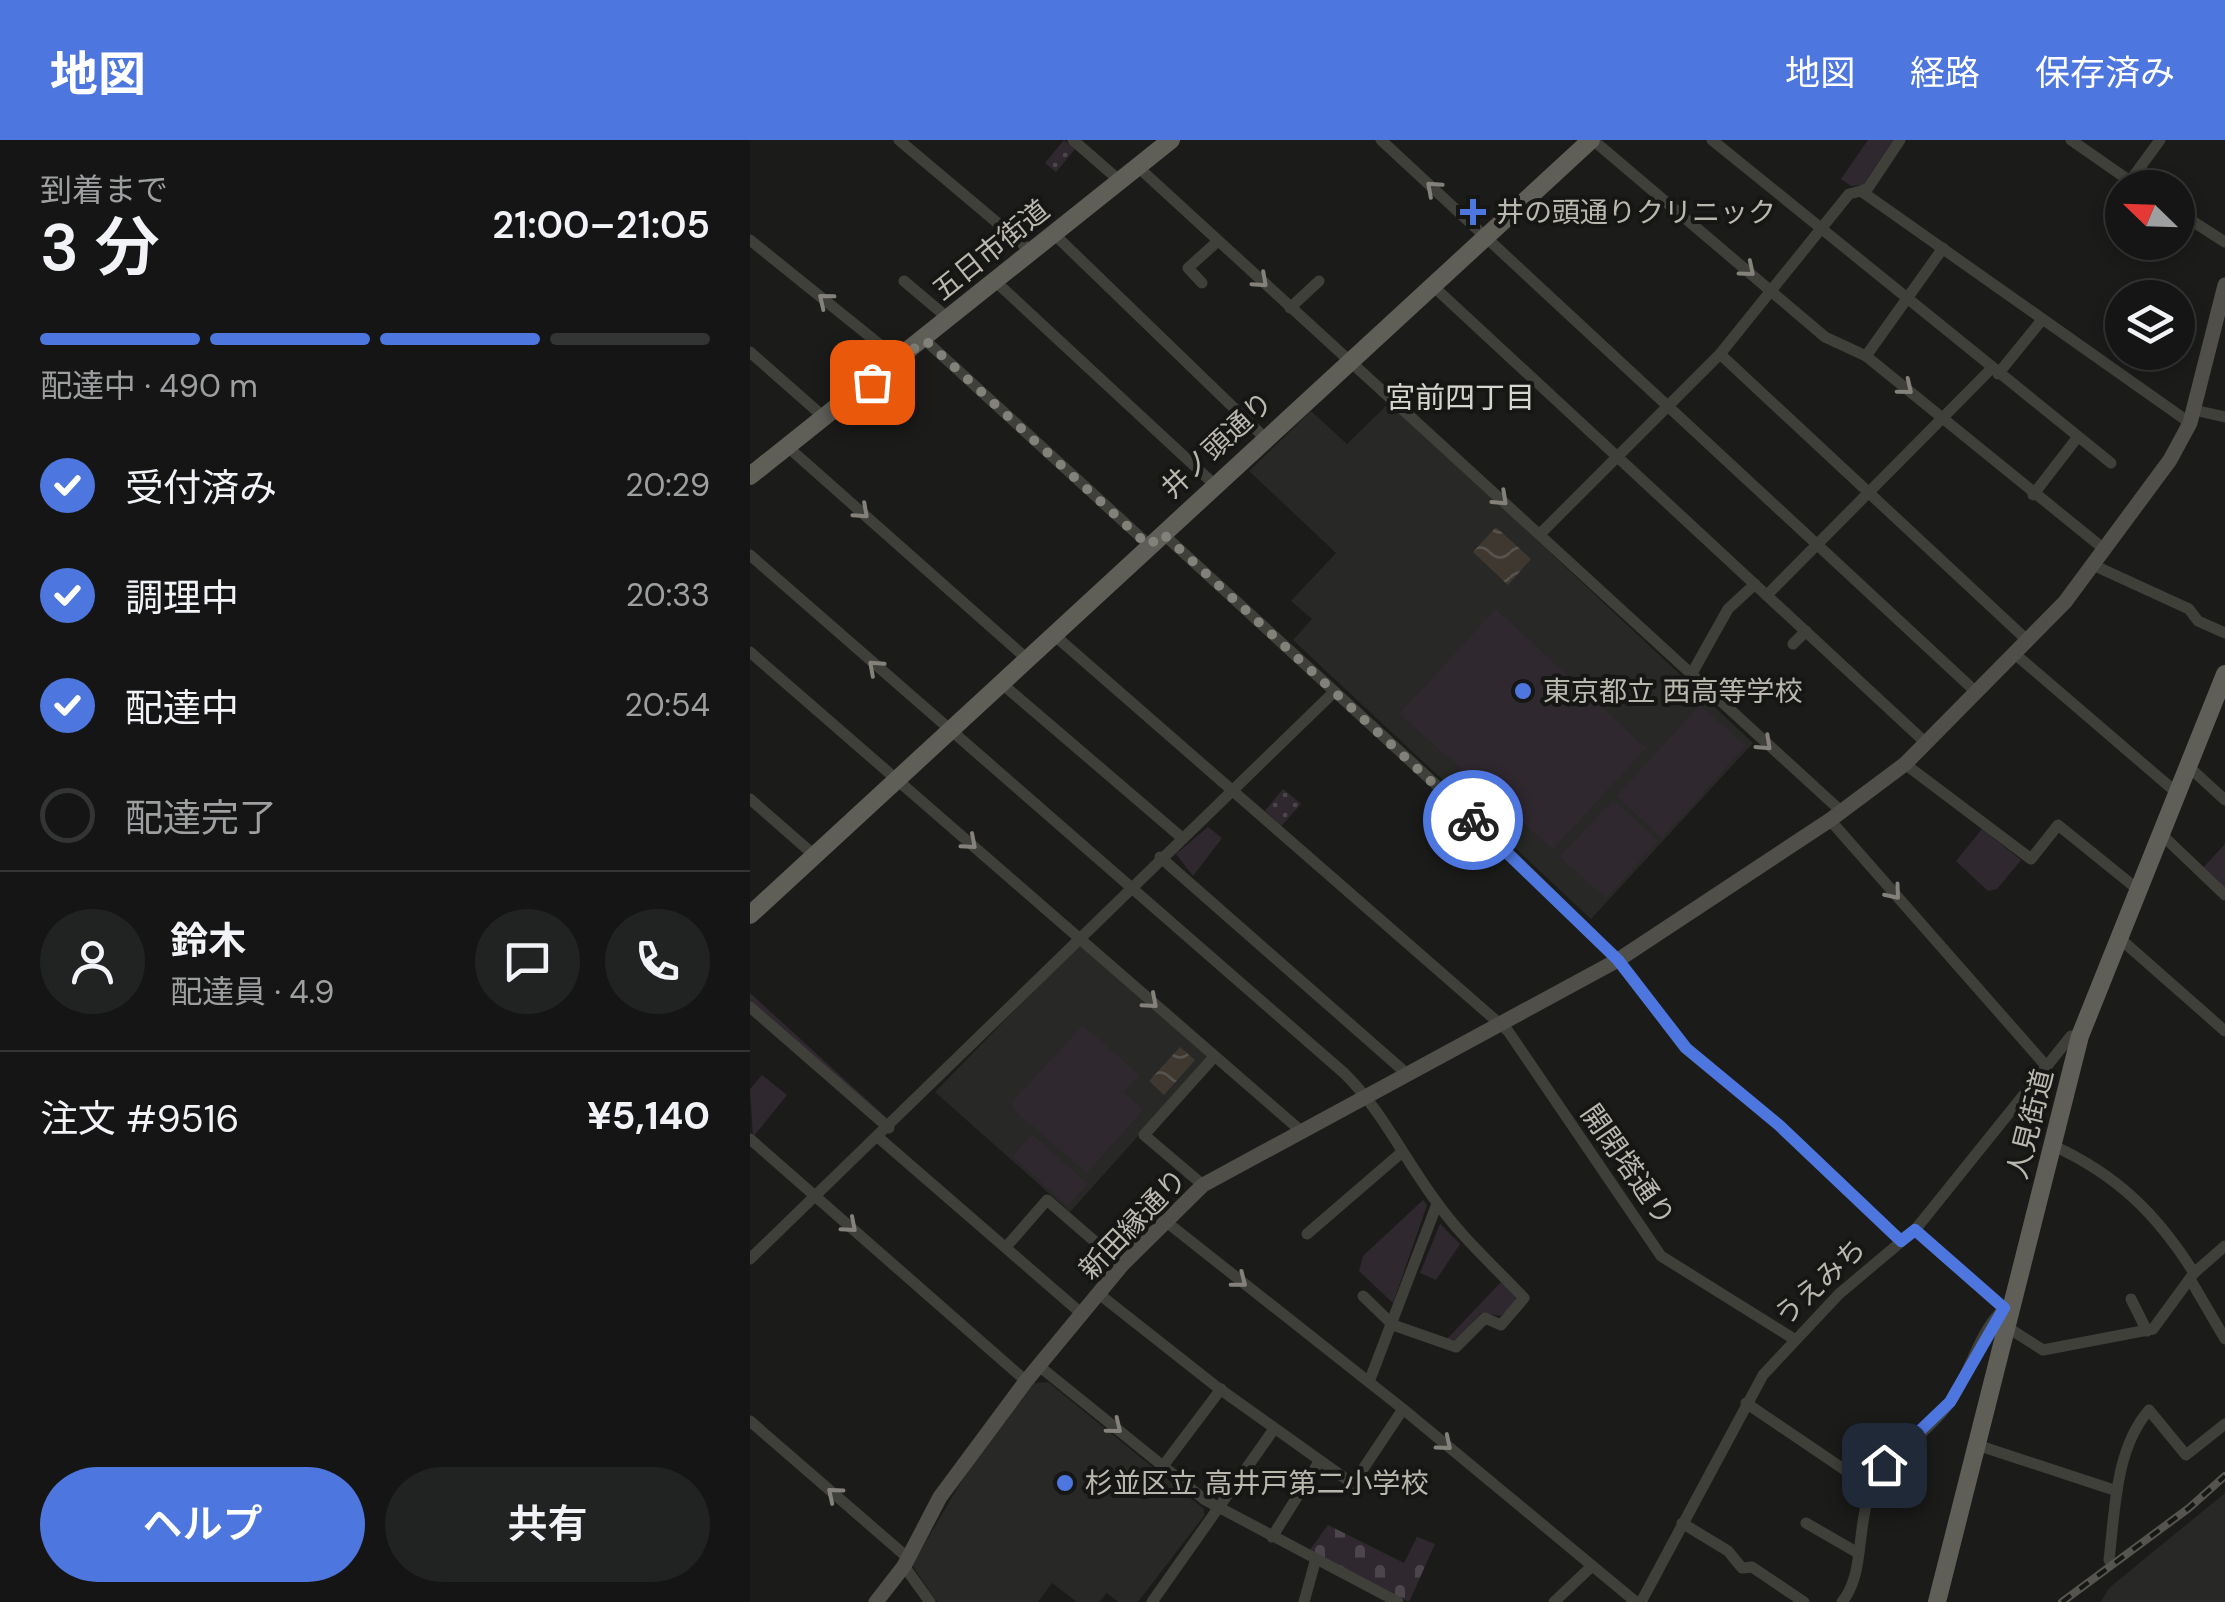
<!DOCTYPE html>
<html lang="ja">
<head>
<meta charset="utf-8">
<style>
  body { margin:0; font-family:"DM Sans","Noto Sans JP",sans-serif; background:#212222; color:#f1f3f6; height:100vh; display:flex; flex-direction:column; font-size:38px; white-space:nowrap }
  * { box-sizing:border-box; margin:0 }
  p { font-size:32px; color:#9d9fa0 }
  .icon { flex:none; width:55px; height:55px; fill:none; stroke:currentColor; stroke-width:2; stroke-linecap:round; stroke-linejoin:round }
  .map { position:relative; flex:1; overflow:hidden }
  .side { display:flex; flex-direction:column; background:#141514; width:750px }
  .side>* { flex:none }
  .needle { width:65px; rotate:293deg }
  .fabs { position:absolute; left:1355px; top:30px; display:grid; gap:20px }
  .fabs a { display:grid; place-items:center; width:90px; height:90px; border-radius:50%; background:#141514; box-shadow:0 5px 15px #0003,0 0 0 2px #333434; font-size:50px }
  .pin { position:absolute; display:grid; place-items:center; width:85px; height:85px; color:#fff; margin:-42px; border-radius:20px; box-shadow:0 5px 15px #0006 }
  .courier { position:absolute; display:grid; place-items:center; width:100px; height:100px; margin:-50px; border:8px solid #4e76df; border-radius:50%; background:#fff; color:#222; box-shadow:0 2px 12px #0007 }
  .headline em { font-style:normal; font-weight:600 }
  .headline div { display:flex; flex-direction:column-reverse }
  .headline { display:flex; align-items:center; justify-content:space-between; height:170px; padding:0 40px }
  h1 { font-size:65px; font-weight:600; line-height:75px }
  .bar { display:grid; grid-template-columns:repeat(4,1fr); gap:15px 10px; align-content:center; height:120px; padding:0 40px }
  .bar i { height:12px; border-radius:8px; background:#333434 }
  .bar .selected { background:#4e76df }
  .bar p { grid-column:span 4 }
  .line { display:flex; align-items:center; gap:25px; padding:0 40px; border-top:2px solid #333434 }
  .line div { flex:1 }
  .round { display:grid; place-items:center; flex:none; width:105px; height:105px; border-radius:52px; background:#212222 }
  ol { padding:0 40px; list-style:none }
  li { display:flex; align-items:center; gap:30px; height:110px }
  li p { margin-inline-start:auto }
  li .icon { padding:10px; border-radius:50%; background:#4e76df; color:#fff; stroke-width:4 }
  li:last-child { color:#9d9fa0 }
  li i { width:55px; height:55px; border:5px solid #333434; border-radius:50% }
  .button { display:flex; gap:20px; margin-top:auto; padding:20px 40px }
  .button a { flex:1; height:115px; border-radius:60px; background:#4e76df; color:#fff; font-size:40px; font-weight:600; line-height:115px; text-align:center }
  .button a+a { background:#212222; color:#f1f3f6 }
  header { display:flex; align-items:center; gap:60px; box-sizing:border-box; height:140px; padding:0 50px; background:#4e76df; color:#fff }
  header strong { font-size:48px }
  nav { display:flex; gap:55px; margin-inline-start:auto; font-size:35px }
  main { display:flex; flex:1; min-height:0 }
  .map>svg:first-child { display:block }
  .built { fill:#282826 }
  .grass { fill:url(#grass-dots) }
  .cemetery { fill:url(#cemetery-stones) }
  .park { fill:#30282f }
  .water { fill:url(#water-waves) }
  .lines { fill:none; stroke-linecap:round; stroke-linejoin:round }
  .street { stroke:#40403b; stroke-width:11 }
  .secondary { stroke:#504f49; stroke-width:15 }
  .primary { stroke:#5f5e57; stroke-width:18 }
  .rail-casing { stroke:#55544e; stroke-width:8 }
  .rail { stroke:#161715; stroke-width:4; stroke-dasharray:11; stroke-linecap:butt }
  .oneway { stroke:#83817a }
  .done { stroke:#82817a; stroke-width:10; stroke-dasharray:0 18 }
  .route { stroke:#4e76df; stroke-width:12 }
  .poi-dot { fill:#4e76df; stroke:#161715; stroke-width:4 }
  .labels { text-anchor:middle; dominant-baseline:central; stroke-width:8; stroke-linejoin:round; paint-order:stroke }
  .poi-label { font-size:28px; fill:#bab7ae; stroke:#161715; text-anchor:start }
  .street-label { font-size:28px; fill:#bab7ae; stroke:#161715 }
  .neighbourhood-label { font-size:30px; fill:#d6d5ce; stroke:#161715 }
</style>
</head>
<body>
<header>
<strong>地図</strong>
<nav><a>地図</a><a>経路</a><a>保存済み</a></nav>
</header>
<main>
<section class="side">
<div class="headline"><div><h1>3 分</h1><p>到着まで</p></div><em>21:00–21:05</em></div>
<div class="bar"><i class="selected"></i><i class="selected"></i><i class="selected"></i><i></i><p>配達中 · 490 m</p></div>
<ol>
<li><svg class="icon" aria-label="check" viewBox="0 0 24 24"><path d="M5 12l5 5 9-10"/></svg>受付済み<p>20:29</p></li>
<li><svg class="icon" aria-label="check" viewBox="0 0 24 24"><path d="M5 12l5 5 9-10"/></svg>調理中<p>20:33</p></li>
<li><svg class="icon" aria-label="check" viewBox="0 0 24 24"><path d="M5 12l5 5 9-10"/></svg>配達中<p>20:54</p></li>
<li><i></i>配達完了</li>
</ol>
<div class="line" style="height:180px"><a class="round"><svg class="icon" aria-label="person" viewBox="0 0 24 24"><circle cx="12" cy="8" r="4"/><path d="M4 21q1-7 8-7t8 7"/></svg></a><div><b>鈴木</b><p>配達員 · 4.9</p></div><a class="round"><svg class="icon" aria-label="chat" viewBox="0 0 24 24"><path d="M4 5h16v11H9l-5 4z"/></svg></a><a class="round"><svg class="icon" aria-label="phone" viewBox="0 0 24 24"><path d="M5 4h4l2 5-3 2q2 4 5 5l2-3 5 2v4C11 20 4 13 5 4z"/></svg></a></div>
<div class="line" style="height:130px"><div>注文 #9516</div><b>¥5,140</b></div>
<div class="button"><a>ヘルプ</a><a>共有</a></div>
</section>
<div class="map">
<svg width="1475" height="1462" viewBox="0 0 1475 1462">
  <defs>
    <pattern id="grass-dots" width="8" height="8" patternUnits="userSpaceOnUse" patternTransform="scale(2.5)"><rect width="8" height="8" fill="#30282f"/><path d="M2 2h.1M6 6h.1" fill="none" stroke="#4c454b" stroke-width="1.8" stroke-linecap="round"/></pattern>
    <pattern id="cemetery-stones" width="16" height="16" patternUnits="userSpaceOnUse" patternTransform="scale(2.5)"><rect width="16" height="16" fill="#30282f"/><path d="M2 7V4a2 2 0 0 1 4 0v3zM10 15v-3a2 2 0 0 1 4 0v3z" fill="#4c454b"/></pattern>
    <pattern id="water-waves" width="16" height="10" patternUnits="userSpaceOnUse" patternTransform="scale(2.5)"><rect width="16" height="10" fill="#3e3831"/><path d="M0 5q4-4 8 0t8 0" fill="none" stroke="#58534c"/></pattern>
  </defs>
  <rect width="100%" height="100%" fill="#1b1c1a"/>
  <g class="built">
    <path d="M640,262L1003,603L841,779L543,500L562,479L541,461L586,413L499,331L561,271L597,304Z"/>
    <path d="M329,804L459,917L320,1072L185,952Z"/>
    <path d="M298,1242L454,1369V1376L388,1462H368L357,1453L349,1462H327L302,1443L288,1462H187L162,1425L224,1320L284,1243Z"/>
    <path d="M1475,1353V1462H1351L1359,1448Z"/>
  </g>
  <g class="grass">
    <path d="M314,0L325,9L306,32L295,23Z"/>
    <path d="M533,649L551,664L531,686L515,671Z"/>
  </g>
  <path class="cemetery" d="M578,1385L654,1423L667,1397L685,1404L659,1462L557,1414Z"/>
  <g class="park">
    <path d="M1118,0H1143L1113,45L1101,46L1091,39Z"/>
    <path d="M746,469L896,608L803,709L649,574Z"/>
    <path d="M950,565L995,606L912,698L867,656Z"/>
    <path d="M863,660L908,701L856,758L810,717Z"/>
    <path d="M458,687L472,698L443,736L426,714Z"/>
    <path d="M1232,689L1271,720L1247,749L1238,751L1206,721Z"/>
    <path d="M1475,704V750L1453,728Z"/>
    <path d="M0,853L140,981L137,983L0,862Z"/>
    <path d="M333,885L389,935L374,952L393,970L337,1033L265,971L262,962Z"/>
    <path d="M12,935L37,955L3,997L0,949Z"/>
    <path d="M282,994L338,1044L317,1066L262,1016Z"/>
    <path d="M673,1060L677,1065L643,1163L609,1131L613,1116Z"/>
    <path d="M690,1084L710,1104L686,1140L670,1133Z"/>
    <path d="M752,1141L766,1155V1161L751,1176L731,1173L707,1200L697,1199Z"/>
  </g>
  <g class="water">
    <path d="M746,387L781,419L758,445L723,412Z"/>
    <path d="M430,907L445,920L414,955L399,941Z"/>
  </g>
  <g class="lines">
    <g class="street">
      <path d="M149,0L282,112"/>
      <path d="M323,0L370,41"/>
      <path d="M631,0L1226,552"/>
      <path d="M843,0L1075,197L1116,216L1354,409"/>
      <path d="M962,0L1361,323"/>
      <path d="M1321,0L1390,48"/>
      <path d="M388,27L1092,672"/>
      <path d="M1380,41L1410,0"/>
      <path d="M1111,51L1118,48L1150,0"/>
      <path d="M1428,72L1475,102"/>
      <path d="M304,94L515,298"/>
      <path d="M0,100L149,220"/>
      <path d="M154,141L199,179"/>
      <path d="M245,141L465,345"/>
      <path d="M452,143L438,128L468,101"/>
      <path d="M683,146L1176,603"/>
      <path d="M540,168L569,141"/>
      <path d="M175,200L399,405"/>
      <path d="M0,212L76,279"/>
      <path d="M970,214L1278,501"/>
      <path d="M1116,216L1193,108"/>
      <path d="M1248,234L1291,181"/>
      <path d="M1444,270L1475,277"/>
      <path d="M39,308L276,518"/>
      <path d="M1283,355L1327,298"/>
      <path d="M412,393L731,686L868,820L935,908L1030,986L1151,1101"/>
      <path d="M790,394L970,214L1099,54L1111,51L1440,283"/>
      <path d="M0,415L594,933C631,969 654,1018 685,1060C711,1097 743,1125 774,1158L751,1185L735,1178L706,1207L643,1185L613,1156"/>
      <path d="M1343,425L1439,469L1448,481L1475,493"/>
      <path d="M1017,455L1241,229"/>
      <path d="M303,494L758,891L911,1116L1044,1199"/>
      <path d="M1043,504L1056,491"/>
      <path d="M0,512L551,991"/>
      <path d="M1265,514L1427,653"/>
      <path d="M941,535L978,469L1005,444"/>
      <path d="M250,542L431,697"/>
      <path d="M1155,624L1281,719L1308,685L1386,748"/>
      <path d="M1439,627L1475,660"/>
      <path d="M0,659L64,715"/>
      <path d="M1080,680L1297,927"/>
      <path d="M1410,693L1475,755"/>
      <path d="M410,717L656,933"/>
      <path d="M1367,796L1475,891"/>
      <path d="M0,867L139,988"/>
      <path d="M129,998L332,1174"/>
      <path d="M0,999L276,1241"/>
      <path d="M1304,1006C1367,1035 1407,1074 1444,1133"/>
      <path d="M453,1045L394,995L464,917"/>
      <path d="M414,1080L653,1269L886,1462"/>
      <path d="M1165,1090L1253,1168"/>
      <path d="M557,1094L651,1013"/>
      <path d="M256,1107L297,1060L372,1125"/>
      <path d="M0,1119L584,552"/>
      <path d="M1440,1139L1475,1199"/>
      <path d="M349,1154L467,1247L603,1344L653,1269"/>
      <path d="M1381,1159L1397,1191"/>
      <path d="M1257,1187L1293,1210L1403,1189L1444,1133L1475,1106"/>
      <path d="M289,1226L455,1360L648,1462"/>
      <path d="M619,1242L687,1064"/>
      <path d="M996,1263L1123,1349"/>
      <path d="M0,1281L158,1418"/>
      <path d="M1227,1305L1367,1351"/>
      <path d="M413,1326L471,1249"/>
      <path d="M932,1383L978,1411L992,1428L1002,1427L1054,1462"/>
      <path d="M1056,1383L1108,1413"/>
      <path d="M522,1397L569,1322"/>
      <path d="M1359,1420C1365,1371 1365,1309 1399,1270L1436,1315L1475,1284"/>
      <path d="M154,1426L180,1462"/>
      <path d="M402,1462L524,1289"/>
      <path d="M554,1462L565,1422"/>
      <path d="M804,1462L842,1426"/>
      <path d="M891,1462L1013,1235L1089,1154L1165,1090L1321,896H1330"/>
      <path d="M1092,1462C1114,1435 1107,1392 1118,1359C1134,1315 1175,1298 1201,1261C1221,1233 1231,1181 1261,1164"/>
    </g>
    <path class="secondary" d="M126,1462L154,1426L190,1357L276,1241L372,1125L453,1045L868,820L1080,680L1155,624L1315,462L1420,320L1440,283L1475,145"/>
    <g class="primary">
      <path d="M0,336L421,0"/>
      <path d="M0,775L841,0"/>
      <path d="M1187,1462L1330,896L1475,534"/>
    </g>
    <g class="rail-casing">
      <path id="rail" d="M1312,1462L1439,1368L1475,1336"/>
    </g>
    <use href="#rail" class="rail"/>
  </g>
  <defs><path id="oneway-chevron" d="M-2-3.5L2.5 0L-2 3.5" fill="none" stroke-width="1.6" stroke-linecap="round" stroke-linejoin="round" transform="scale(2.5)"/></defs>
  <g class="oneway">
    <use href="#oneway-chevron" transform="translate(683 48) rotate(-138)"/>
    <use href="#oneway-chevron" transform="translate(998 130) rotate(40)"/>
    <use href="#oneway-chevron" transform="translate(511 141) rotate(42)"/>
    <use href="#oneway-chevron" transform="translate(75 160) rotate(-141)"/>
    <use href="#oneway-chevron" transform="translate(1156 248) rotate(39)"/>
    <use href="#oneway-chevron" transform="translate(751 359) rotate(43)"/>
    <use href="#oneway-chevron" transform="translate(112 372) rotate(42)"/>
    <use href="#oneway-chevron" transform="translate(125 527) rotate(-138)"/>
    <use href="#oneway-chevron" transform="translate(1015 604) rotate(43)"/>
    <use href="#oneway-chevron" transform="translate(220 703) rotate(41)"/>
    <use href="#oneway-chevron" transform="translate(1144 753) rotate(50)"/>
    <use href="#oneway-chevron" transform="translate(401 862) rotate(41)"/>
    <use href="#oneway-chevron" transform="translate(100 1086) rotate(41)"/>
    <use href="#oneway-chevron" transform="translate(490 1141) rotate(38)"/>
    <use href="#oneway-chevron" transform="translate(365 1287) rotate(39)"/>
    <use href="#oneway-chevron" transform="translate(695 1304) rotate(40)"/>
    <use href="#oneway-chevron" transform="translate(84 1354) rotate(-140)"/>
  </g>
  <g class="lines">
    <path class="done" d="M122,242L175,200L399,406L412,393L723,680"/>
    <path class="route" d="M723,680L868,820L936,908L1030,986L1151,1101L1165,1090L1254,1168L1200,1262L1134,1325"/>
  </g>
  <g class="poi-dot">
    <path d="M718 57h10v10h10v10h-10v10h-10v-10h-10v-10h10z"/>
    <circle cx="773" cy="551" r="10"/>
    <circle cx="315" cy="1343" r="10"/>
  </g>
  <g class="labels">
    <g class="poi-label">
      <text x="746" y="72">井の頭通りクリニック</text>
      <text x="793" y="551">東京都立 西高等学校</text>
      <text x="335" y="1343">杉並区立 高井戸第二小学校</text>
    </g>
    <g class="street-label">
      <text transform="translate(241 110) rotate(-39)">五日市街道</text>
      <text transform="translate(467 305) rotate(-43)">井ノ頭通り</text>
      <text transform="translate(1280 984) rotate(-76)">人見街道</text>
      <text transform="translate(878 1025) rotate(55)">開閉塔通り</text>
      <text transform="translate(383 1084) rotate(-46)">新田縁通り</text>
      <text transform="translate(1070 1142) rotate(-43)">うえみち</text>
    </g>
    <g class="neighbourhood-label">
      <text x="710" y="257">宮前四丁目</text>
    </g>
  </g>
</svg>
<div class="fabs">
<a><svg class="needle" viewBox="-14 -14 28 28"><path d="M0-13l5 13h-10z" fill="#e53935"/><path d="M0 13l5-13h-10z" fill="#9d9fa0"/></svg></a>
<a><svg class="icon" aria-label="layers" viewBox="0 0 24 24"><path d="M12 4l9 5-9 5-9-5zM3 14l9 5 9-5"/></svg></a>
</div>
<div class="pin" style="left:122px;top:242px;background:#ea580c"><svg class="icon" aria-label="bag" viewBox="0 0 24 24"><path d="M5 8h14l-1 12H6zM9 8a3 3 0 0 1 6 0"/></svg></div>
<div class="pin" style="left:1134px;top:1325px;background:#1f2937"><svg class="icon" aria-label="home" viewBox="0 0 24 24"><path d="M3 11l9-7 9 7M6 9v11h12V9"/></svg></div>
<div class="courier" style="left:723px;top:680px"><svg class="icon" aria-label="bike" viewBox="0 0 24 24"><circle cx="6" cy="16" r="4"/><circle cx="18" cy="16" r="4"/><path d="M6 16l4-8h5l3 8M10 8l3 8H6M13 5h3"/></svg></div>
</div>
</main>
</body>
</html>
